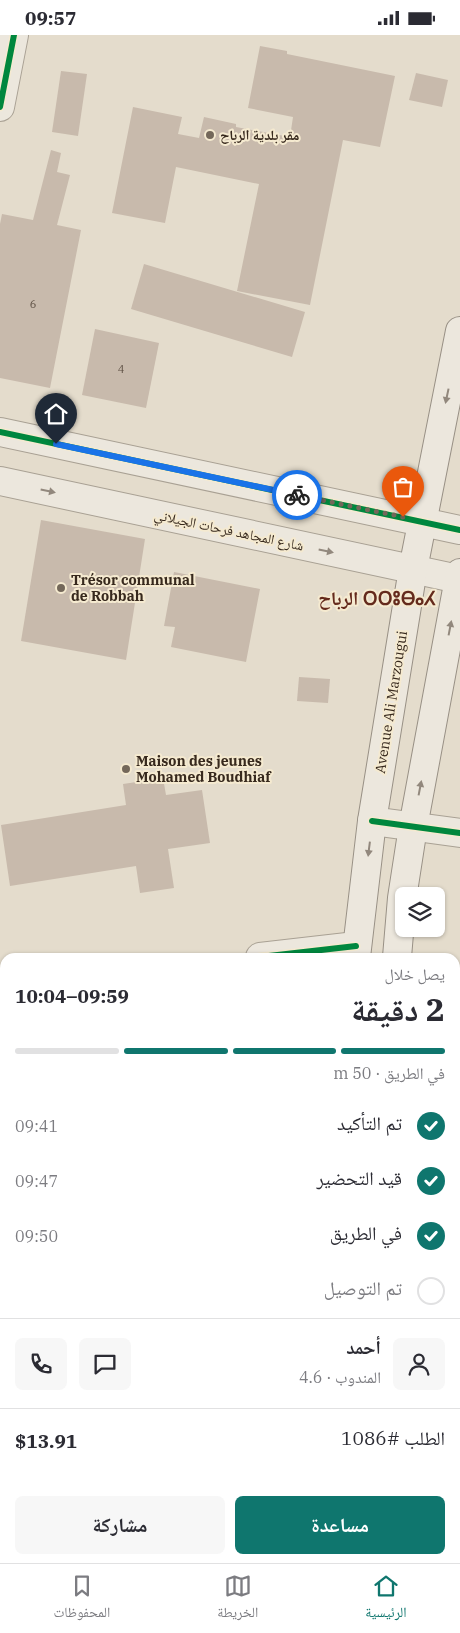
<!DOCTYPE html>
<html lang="ar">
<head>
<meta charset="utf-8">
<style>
  body { margin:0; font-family:"IBM Plex Serif","Noto Naskh Arabic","Noto Sans Tifinagh",serif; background:#f7f7f7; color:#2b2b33; direction:rtl; height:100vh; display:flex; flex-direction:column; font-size:19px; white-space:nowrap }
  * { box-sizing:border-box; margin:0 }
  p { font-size:16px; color:#7c7c81 }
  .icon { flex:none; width:28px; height:28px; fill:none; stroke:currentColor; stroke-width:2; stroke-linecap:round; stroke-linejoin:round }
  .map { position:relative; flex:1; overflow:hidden; direction:ltr }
  .drawer { position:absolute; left:0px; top:918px; width:460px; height:611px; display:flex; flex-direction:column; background:#fff; border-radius:15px 15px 0 0; box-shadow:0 1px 4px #0004; direction:rtl }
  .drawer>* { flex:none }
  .fabs { position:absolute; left:395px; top:852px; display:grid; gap:10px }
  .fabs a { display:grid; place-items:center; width:50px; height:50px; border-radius:8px; background:#fff; box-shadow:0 1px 4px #0004; font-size:25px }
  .pin { position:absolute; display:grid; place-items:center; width:42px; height:42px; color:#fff; margin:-51px -21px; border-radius:50% 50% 50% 0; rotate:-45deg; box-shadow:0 0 5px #0007 }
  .pin .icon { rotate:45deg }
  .courier { position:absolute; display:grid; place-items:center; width:50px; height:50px; margin:-25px; border:4px solid #1a73e8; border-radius:50%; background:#fff; color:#222; box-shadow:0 1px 6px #0007 }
  .summary em { font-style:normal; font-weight:800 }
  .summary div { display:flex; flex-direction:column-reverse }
  .summary { display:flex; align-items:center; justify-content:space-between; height:85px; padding:0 15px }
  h1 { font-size:32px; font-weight:800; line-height:38px }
  .bar { display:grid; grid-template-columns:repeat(4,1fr); gap:8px 5px; align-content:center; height:60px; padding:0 15px }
  .bar i { height:6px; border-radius:4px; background:#e1e1e2 }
  .bar .active { background:#0f766e }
  .bar p { grid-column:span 4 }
  .line { display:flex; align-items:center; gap:12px; padding:0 15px; border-top:1px solid #e1e1e2 }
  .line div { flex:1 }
  .round { display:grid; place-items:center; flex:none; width:52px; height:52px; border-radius:8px; background:#f7f7f7 }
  ol { padding:0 15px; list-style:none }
  li { display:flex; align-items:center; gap:15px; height:55px }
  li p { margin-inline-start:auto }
  li .icon { padding:5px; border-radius:50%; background:#0f766e; color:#fff; stroke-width:4 }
  li:last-child { color:#7c7c81 }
  li i { width:28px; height:28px; border:2px solid #e1e1e2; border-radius:50% }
  .cta { display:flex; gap:10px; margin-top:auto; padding:10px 15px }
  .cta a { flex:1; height:58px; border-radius:8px; background:#0f766e; color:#fff; font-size:20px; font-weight:800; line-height:58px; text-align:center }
  .cta a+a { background:#f7f7f7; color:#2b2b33 }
  .status { display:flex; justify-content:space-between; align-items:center; height:35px; padding:0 25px; background:#fff; direction:ltr }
  .status svg { height:14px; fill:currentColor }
  .tabs { display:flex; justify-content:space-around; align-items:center; height:70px; border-top:1px solid #e1e1e2; background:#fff; font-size:14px; color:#7c7c81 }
  .tabs a { display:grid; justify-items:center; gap:2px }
  .tabs .active { color:#0f766e }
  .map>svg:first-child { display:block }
  .building { fill:#c8baac }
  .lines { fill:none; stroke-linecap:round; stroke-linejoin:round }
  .minor-casing { stroke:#a9a194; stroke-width:30 }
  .tertiary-casing { stroke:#a9a194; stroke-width:30 }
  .secondary-casing { stroke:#989085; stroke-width:30 }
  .minor { stroke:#ece7dd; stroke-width:28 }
  .tertiary { stroke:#ece7dd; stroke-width:28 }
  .secondary { stroke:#ece7dd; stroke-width:28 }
  .cycleway-casing { stroke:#f5ead0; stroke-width:9 }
  .cycleway { stroke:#00873e; stroke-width:6 }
  .oneway { fill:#92887d }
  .done { stroke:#74685a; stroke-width:5; stroke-dasharray:0 9 }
  .route { stroke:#1a73e8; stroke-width:6 }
  .poi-dot { fill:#74685a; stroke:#f5ead0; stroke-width:2 }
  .labels { text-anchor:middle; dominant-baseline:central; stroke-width:4; stroke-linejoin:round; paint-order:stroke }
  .number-label { font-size:11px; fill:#5b4d41 }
  .poi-label { font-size:14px; font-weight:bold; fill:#37291d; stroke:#f5ead0; text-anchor:start }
  .street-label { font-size:14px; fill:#37291d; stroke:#f5ead0 }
  .district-label { font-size:19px; font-weight:bold; fill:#642a1c; stroke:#f5ead0 }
</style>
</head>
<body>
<div class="status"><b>09:57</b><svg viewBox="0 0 49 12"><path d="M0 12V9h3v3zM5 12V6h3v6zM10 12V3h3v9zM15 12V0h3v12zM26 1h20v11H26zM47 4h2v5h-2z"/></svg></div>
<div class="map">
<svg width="460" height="1528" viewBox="0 0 460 1528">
  <rect width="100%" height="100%" fill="#e4dccc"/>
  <g class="building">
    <path d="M260,11L287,16V19L395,41L380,112L343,105L310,270L237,256L259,149L176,132L165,188L112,178L133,72L182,82L178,99L199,103L204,82L236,89V92L290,102L293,82L248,73Z"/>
    <path d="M61,36L87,39L78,101L52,97Z"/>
    <path d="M416,38L448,45L442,72L409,65Z"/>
    <path d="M51,115L61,118L57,137L70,140L57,190L81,195L50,353L0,343V189L2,179L33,185Z"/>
    <path d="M144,229L305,277L292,322L131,274Z"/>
    <path d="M95,294L159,308L146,373L82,360Z"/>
    <path d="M41,485L145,504L126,625L21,606Z"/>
    <path d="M174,537L260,554L246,627L171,612L175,592L164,591Z"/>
    <path d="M299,642L330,644L328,668L297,666Z"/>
    <path d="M163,743L166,760L202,755L210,808L168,814L174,853L140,858L136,831L10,851L1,790L126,770L123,749Z"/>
    <path d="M0,1082H5V1128L0,1129Z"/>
    <path d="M459,1266L460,1297H459L456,1280Z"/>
    <path d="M5,1497V1524H20V1528H0V1498Z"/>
  </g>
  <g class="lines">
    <g class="minor-casing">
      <g id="minor">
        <path d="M0,72L14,0"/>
        <path d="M372,786L460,798"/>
        <path d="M260,922L356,911"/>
        <path d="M0,955H5"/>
        <path d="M455,1025L460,1026"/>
        <path d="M455,1241L460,1242"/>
        <path d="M263,1528L286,1524"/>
      </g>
    </g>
    <g class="tertiary-casing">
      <g id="tertiary">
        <path d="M0,397L460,495"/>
        <path d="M0,446L459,544"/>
      </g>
    </g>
    <g class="secondary-casing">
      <g id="secondary">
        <path d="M356,922L372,786L413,534L460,296"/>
        <path d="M397,922L402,863L413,792L460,538"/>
        <path d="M455,1497L460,1528"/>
        <path d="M420,1524V1528"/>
      </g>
    </g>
    <use href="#minor" class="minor"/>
    <use href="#tertiary" class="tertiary"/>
    <use href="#secondary" class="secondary"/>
    <g class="cycleway-casing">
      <g id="cycleway">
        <path d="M0,72L14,0"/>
        <path d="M0,397L460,495"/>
        <path d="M372,786L460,798"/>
        <path d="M260,922L356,911"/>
      </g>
    </g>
    <use href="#cycleway" class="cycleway"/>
  </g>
  <defs><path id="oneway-solid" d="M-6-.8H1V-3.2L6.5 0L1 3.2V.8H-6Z" transform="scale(1.25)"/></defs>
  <g class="oneway">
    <use href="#oneway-solid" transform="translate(447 361) rotate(102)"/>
    <use href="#oneway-solid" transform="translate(48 456) rotate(12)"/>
    <use href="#oneway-solid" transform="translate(326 516) rotate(12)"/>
    <use href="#oneway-solid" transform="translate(450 593) rotate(-79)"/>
    <use href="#oneway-solid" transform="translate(420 753) rotate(-79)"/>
    <use href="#oneway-solid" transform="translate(369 814) rotate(97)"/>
  </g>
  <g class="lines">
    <path class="done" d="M297,460L403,482"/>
    <path class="route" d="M56,409L297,460"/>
  </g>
  <g class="poi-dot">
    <circle cx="210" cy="100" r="5"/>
    <circle cx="61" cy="553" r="5"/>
    <circle cx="126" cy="734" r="5"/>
  </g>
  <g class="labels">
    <g class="number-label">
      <text x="33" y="269">6</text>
      <text x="121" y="334">4</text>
    </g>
    <g class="poi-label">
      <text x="220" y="100">مقر بلدية الرباح</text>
      <text x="71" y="545">Trésor communal<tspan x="71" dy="16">de Robbah</tspan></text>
      <text x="136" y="726">Maison des jeunes<tspan x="136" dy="16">Mohamed Boudhiaf</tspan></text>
    </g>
    <g class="street-label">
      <text transform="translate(229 495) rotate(12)">شارع المجاهد فرحات الجيلاني</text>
      <text transform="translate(391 667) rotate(-81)">Avenue Ali Marzougui</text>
    </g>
    <g class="district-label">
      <text x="377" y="563">الرباح ⵔⵔⵓⴱⴰⵃ</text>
    </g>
  </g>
</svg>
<div class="fabs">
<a><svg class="icon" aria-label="layers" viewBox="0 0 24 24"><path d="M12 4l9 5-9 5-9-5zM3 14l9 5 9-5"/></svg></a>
</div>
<div class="pin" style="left:403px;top:482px;background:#ea580c"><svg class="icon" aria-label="bag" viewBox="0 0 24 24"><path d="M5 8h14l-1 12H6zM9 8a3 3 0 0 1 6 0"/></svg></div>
<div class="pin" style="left:56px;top:409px;background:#1f2937"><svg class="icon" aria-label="home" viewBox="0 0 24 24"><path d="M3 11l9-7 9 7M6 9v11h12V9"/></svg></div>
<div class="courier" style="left:297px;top:460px"><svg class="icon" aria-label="bike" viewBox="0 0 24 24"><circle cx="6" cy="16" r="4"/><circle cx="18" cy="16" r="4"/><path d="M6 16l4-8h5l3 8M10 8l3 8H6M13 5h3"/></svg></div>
<section class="drawer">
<div class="summary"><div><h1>2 دقيقة</h1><p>يصل خلال</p></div><em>09:59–10:04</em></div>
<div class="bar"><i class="active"></i><i class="active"></i><i class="active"></i><i></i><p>في الطريق · 50 m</p></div>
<ol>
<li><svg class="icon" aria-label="check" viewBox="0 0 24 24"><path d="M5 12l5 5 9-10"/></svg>تم التأكيد<p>09:41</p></li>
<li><svg class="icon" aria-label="check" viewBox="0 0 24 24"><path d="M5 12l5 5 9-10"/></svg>قيد التحضير<p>09:47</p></li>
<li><svg class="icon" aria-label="check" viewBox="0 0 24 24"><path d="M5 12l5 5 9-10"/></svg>في الطريق<p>09:50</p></li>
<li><i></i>تم التوصيل</li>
</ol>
<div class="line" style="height:90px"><a class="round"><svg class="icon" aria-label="person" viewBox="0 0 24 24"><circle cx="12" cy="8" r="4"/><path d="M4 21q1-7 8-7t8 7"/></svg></a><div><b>أحمد</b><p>المندوب · 4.6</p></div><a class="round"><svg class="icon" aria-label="chat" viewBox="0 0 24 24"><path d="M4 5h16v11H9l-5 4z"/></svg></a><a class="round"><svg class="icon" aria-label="phone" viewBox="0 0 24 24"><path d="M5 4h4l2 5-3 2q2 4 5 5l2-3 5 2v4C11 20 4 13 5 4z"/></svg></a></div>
<div class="line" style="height:65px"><div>الطلب #1086</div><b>$13.91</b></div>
<div class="cta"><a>مساعدة</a><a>مشاركة</a></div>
</section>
</div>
<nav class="tabs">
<a class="active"><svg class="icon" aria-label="home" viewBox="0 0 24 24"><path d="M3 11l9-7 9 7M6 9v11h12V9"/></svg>الرئيسية</a>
<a><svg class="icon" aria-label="map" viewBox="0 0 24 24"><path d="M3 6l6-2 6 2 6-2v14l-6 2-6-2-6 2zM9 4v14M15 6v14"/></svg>الخريطة</a>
<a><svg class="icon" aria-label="saved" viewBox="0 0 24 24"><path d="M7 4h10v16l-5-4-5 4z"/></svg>المحفوظات</a>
</nav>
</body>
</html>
